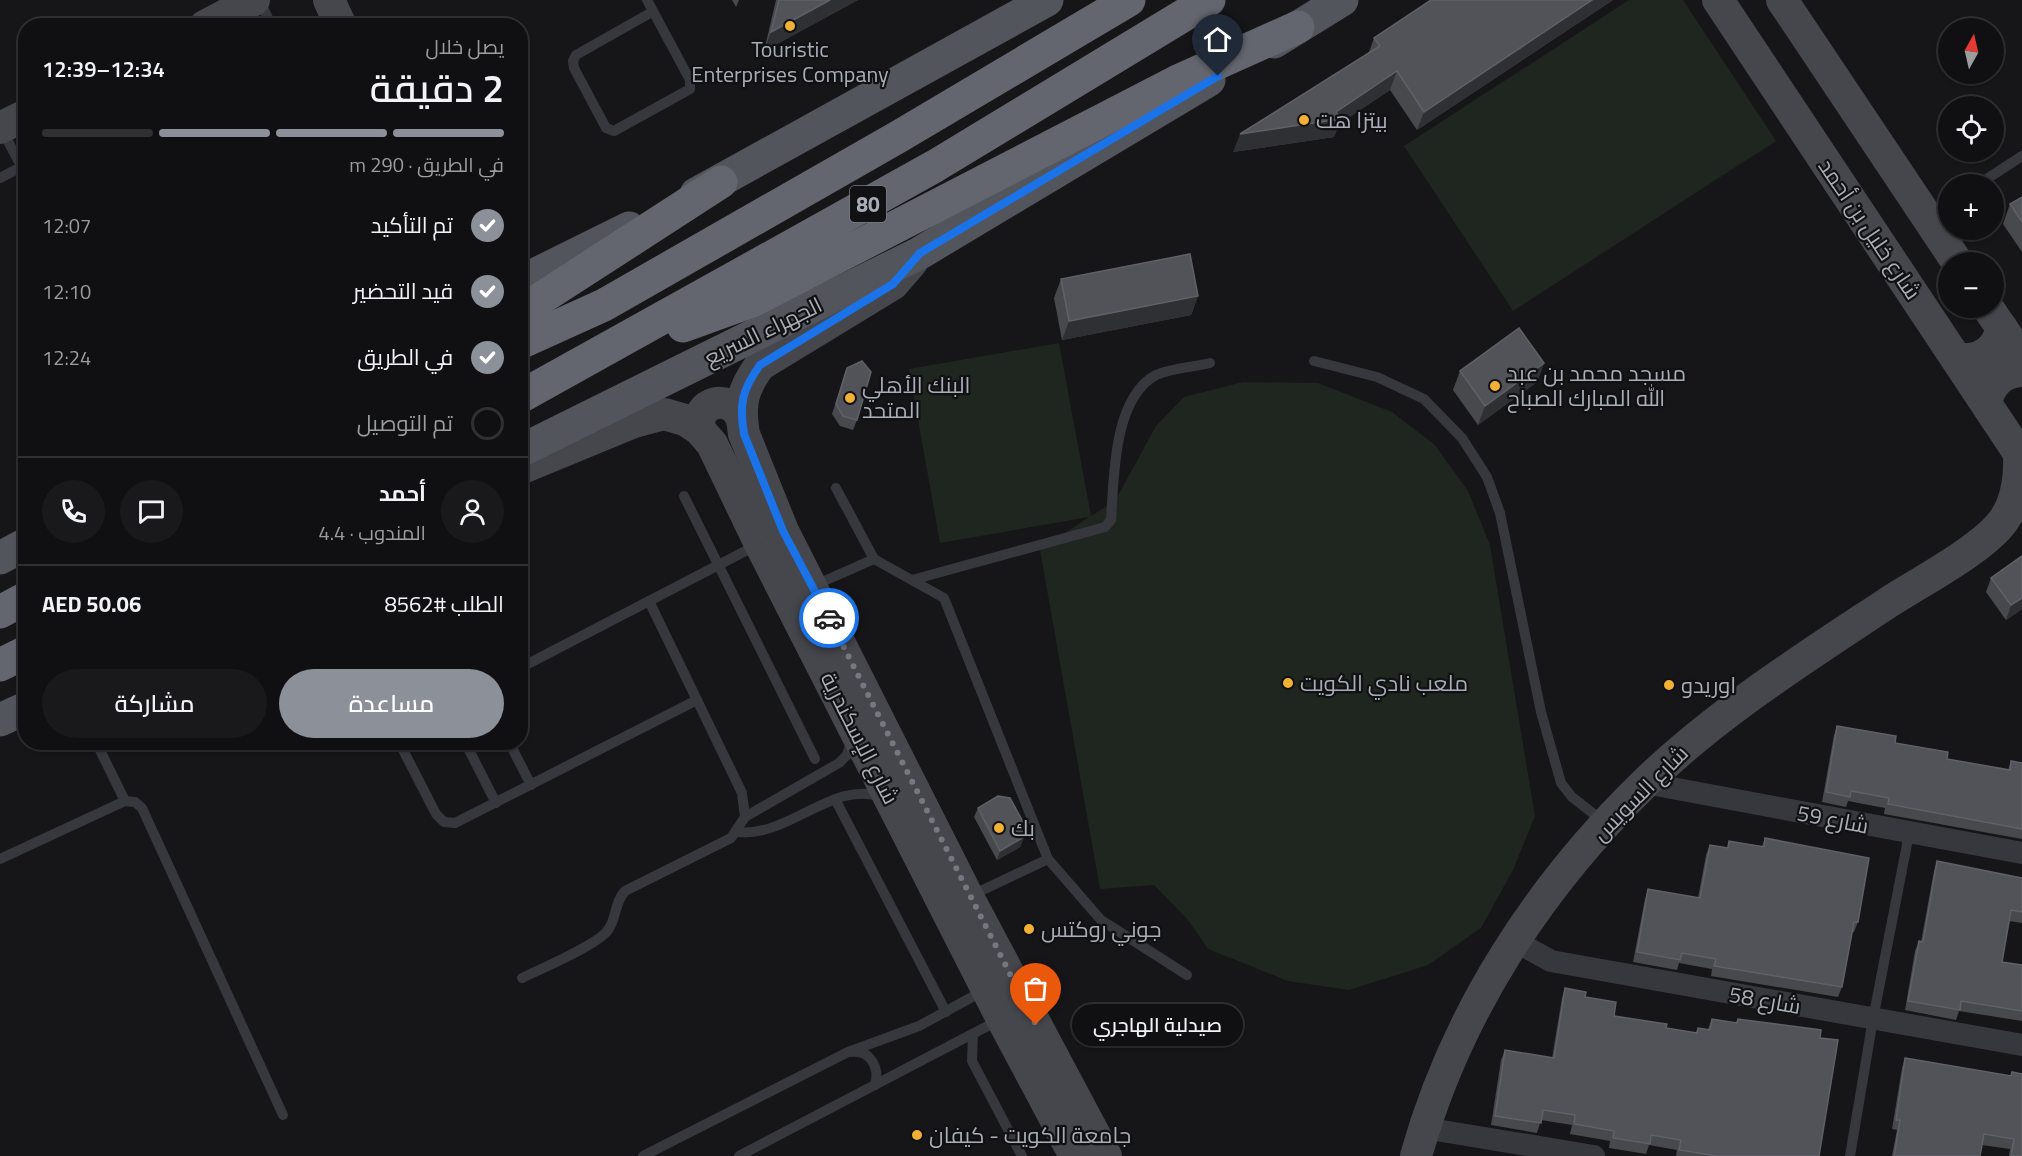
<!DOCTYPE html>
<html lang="ar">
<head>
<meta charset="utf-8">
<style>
  body { margin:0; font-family:"Titillium Web",Cairo,sans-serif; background:#19191b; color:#f1f3f6; direction:rtl; height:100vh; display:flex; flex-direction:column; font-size:22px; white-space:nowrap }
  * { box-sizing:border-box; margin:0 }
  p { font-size:20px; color:#9c9d9f }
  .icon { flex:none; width:33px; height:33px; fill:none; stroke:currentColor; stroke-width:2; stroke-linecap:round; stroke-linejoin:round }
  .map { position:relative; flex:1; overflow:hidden; direction:ltr }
  .details { position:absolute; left:18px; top:18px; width:510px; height:732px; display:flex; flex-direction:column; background:#101012; border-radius:24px; box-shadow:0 2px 4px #0004,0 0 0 2px #303032; direction:rtl }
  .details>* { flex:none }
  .needle { width:39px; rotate:8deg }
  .fabs { position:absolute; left:1938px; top:18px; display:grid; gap:12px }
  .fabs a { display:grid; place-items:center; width:66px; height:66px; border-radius:50%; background:#101012; box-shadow:0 2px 4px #0004,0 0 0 2px #303032; font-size:30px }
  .pin { position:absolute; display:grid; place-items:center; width:51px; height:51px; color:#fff; margin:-62px -26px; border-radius:50% 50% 50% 0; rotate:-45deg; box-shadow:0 0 6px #0007 }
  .pin .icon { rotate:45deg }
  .courier { position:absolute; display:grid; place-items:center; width:60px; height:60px; margin:-30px; border:4px solid #1a73e8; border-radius:50%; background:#fff; color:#222; box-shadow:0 2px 8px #0007 }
  .bubble { position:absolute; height:42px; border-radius:21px; background:#101012; box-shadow:0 2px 4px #0004,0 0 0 2px #303032; font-size:20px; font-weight:600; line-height:42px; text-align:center; direction:rtl }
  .head em { font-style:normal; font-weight:600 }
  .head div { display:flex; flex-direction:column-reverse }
  .head { display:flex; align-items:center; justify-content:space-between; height:102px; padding:0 24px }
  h1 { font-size:39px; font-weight:600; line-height:45px }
  .bar { display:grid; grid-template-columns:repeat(4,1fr); gap:9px 6px; align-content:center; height:72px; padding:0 24px }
  .bar i { height:8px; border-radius:4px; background:#303032 }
  .bar .selected { background:#8c9099 }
  .bar p { grid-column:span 4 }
  .line { display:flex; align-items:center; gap:15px; padding:0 24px; border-top:2px solid #303032 }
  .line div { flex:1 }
  .round { display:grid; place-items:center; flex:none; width:63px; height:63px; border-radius:32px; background:#19191b }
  ol { padding:0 24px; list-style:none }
  li { display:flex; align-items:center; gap:18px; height:66px }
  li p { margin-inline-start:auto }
  li .icon { padding:6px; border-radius:50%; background:#8c9099; color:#fff; stroke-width:4 }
  li:last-child { color:#9c9d9f }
  li i { width:33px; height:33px; border:3px solid #303032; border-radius:50% }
  .primary-button { display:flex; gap:12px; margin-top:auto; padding:12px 24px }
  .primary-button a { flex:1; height:69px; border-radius:36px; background:#8c9099; color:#fff; font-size:24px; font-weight:600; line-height:69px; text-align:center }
  .primary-button a+a { background:#19191b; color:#f1f3f6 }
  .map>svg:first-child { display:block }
  .pitch { fill:#1e261f }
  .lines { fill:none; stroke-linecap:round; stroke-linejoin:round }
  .lane { stroke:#37383d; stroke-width:10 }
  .street { stroke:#37383d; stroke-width:22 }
  .secondary { stroke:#45474d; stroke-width:32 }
  .primary { stroke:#53555c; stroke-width:33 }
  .highway { stroke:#63666e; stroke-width:33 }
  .wall { fill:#47494d }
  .shaded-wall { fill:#2f3033 }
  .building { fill:#525359; stroke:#5f6168; stroke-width:1.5 }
  .done { stroke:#757880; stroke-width:6; stroke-dasharray:0 10.8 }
  .route { stroke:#1a73e8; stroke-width:8 }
  .poi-dot { fill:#f2b134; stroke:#111113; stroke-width:2 }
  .labels { text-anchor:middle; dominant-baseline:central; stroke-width:4.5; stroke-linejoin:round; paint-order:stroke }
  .shield { fill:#111113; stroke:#7b7e86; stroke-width:1.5 }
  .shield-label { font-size:21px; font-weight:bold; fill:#a8adb8 }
  .poi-label { font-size:22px; fill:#a8adb8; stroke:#111113; text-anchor:start }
  .street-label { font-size:22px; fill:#a8adb8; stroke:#111113 }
</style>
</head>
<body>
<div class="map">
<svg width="2022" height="1156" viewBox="0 0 2022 1156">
  <rect width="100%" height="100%" fill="#161618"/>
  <g class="pitch">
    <path d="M1629,0H1683L1776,141L1513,311L1404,146Z"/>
    <path d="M1059,343L1091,516L1115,501L1156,426L1184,397L1243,382L1318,383L1392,412L1435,445L1468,491L1490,545L1535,816L1513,870L1481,928L1428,965L1349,990L1288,981L1208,949L1188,920L1154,885L1100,889L1040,550L1089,517L940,543L909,369Z"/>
  </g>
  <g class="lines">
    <g class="lane">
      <path d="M259,0L272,26"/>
      <path d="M647,0L690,80V89L614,131L606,128L574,68L573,61L576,55L652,12"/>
      <path d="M2,130L26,175"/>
      <path d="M0,178L21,167"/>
      <path d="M1979,184L2022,156"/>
      <path d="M1314,361L1377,377L1424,399L1462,438L1487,477L1500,513L1541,712L1561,783L1572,797L1604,822"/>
      <path d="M836,488L874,559L944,598L1048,859L1101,920L1187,975"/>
      <path d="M684,496L815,759"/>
      <path d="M912,580L1105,527L1111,520C1114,478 1113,398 1156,375C1171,368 1194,367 1210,363"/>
      <path d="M813,586L874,559"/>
      <path d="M520,668L757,545"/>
      <path d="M96,742L125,801"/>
      <path d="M399,742L436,814L444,822L455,823L697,700"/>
      <path d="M465,742L496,803"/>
      <path d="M509,742L531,785"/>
      <path d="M835,799L946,1012"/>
      <path d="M745,817L839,763L847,755L852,739"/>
      <path d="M737,832C790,838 835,777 884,798"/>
      <path d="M0,859L125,801L135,802L142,808L283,1115"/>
      <path d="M970,896L1048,859"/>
      <path d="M522,978C540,969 598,945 608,930C617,918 614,903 625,891L731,838L745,817L742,793L649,601"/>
      <path d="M973,1034L972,1061L1022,1156"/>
      <path d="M851,1052C871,1050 880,1068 875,1085"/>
      <path d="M643,1156L848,1052L919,1026L985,990"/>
      <path d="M739,1156L999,1020"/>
      <path d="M1850,1156L1873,1019L1909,834"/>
    </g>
    <g class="street">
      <path d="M1645,783L2022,853"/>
      <path d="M1513,940L1551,961L2022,1045"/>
      <path d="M1424,1128L1594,1156"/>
    </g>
    <g class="secondary">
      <path d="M329,0L341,26"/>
      <path d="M1718,0L2022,458"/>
      <path d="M1782,0L1957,262"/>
      <path d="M205,26L254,0"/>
      <path d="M0,128L26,115"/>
      <path d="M912,262L893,284L760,365C742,390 739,404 744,434L783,531L968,897L1106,1156"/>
      <path d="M1988,308L2022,358"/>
      <path d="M1958,359C1981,361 1996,351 2002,328"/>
      <path d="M1986,402C1991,383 2002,372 2022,371"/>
      <path d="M699,429C696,401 729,393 741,417"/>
      <path d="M520,469L634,422L664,414L685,420L699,429L712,444L760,544L1002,1019L1075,1156"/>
      <path d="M1416,1156C1456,1013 1539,886 1645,783C1716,714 1806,657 1889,602C1920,582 1977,552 2000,525C2017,505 2020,479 2019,453"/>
    </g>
    <g class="primary">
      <path d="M1274,42L1342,0"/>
      <path d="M696,194L1047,0"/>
      <path d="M520,282L629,228"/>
      <path d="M520,451L920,253L1209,80"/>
      <path d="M0,558L26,544"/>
      <path d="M0,720L26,708"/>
    </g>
    <g class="highway">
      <path d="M520,312L721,182"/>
      <path d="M683,326L752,301L1180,80L1298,27"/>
      <path d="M520,343L604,305L898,137L1129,0"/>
      <path d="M520,397L935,166L1209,0"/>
      <path d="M0,612L26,598"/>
      <path d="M0,665L26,652"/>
    </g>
  </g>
  <g class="wall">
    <path d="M732,0H739L736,7Z"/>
    <path d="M776,0H858L764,51Z"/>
    <path d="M1431,0H1613L1417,130L1390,90L1339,124L1334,137L1233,152L1369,52L1374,38Z"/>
    <path d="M2022,197V252L2003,224L2010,204Z"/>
    <path d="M1061,279L1198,296L1191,315L1062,340L1054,298Z"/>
    <path d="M1544,363L1537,382L1478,425L1453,390L1460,371Z"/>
    <path d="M847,368L857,420L853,430L840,426L832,414Z"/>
    <path d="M1991,578L2022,609L2006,620L1986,592Z"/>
    <path d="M1837,726L1947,759L2008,770L2011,761L2022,763V839L1884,814L1885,808L1848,801L1846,807L1822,802L1834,735Z"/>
    <path d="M978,808L1027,829L1020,847L997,860L974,817Z"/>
    <path d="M1765,838L1858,922L1854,932H1852L1842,987L1838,997L1711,976L1712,969L1679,963L1677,970L1633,962L1645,899L1648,889L1698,898L1706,855L1710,845L1727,848L1729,841L1762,846Z"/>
    <path d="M1937,861L2022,878V923L2009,921L2002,962L2022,965V1021L1959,1011L1956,1020L1905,1010L1915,951L1919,941L1921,942L1934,871Z"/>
    <path d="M1565,988L1585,997L1614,1016L1666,1028L1696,1033L1698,1028L1708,1029L1712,1019L1736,1023L1738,1019L1820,1038L1819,1156H1676L1677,1150L1649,1145L1646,1154L1609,1148L1610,1141L1570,1134L1572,1125L1541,1120L1537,1133L1491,1125L1501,1060L1505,1050L1552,1058L1562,998Z"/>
    <path d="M1905,1058L2011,1076L2012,1072L2022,1156H2009L2010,1149L1982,1145L1980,1156H1892L1897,1130L1892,1129L1902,1068Z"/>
  </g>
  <g class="shaded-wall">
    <path d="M830,0H858L764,51L771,32Z"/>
    <path d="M1592,0H1613L1417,130L1424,112Z"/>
    <path d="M1397,71L1390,90L1339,124L1334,137L1233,152L1240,134L1336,112Z"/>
    <path d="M1198,296L1191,315L1062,340L1069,321Z"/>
    <path d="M1544,363L1537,382L1478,425L1485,406Z"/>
    <path d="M2022,598V609L2006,620L2011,605Z"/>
    <path d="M1024,837L1020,847L997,860L1000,851Z"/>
  </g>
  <g class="building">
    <path d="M779,0H830L771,32Z"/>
    <path d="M1431,0H1592L1424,112L1397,71L1336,112L1341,119L1240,134L1380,46L1374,38Z"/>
    <path d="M2022,197V222L2010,204Z"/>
    <path d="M1190,254L1198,296L1069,321L1061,279Z"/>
    <path d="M1519,328L1544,363L1485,406L1460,371Z"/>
    <path d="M862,361L871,372L857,420L843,416L836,404L847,368Z"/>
    <path d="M2022,556V598L2011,605L1991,578Z"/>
    <path d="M1837,726L1896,736L1895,743L1948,752L1947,759L2010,770L2011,761L2022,763V829L1888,804L1889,798L1851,791L1850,797L1826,792Z"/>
    <path d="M998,796L1010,798L1027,829L1024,837L1000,851L978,808Z"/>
    <path d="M1765,838L1869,858L1858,922H1854L1842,987L1714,966L1716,959L1682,953L1680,960L1637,952L1648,889L1700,898L1710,845L1728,848L1729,841L1764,847Z"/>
    <path d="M1937,861L2022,878V912L2011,910L2002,962L2022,965V1011L1961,1001L1960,1010L1908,1001L1919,941L1923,942Z"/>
    <path d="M1565,988L1586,992L1585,997L1616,1002L1614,1016L1667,1024L1666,1028L1697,1033L1698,1028L1710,1030L1712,1019L1737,1023L1738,1019L1821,1030L1820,1038L1838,1040L1819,1156H1717L1679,1150L1681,1140L1651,1135L1650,1144L1613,1138L1614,1131L1574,1124L1575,1115L1543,1110L1541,1123L1495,1116L1505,1050L1554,1058Z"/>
    <path d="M1905,1058L2011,1076L2012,1072L2022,1074V1156H2011L2014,1139L1984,1134L1980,1156H1894L1900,1120H1896Z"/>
  </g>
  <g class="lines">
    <path class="done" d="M829,618L1036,1025"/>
    <path class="route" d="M829,618L783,531L744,434C739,404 742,390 760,365L893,284L920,253L1218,76"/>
  </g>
  <g class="poi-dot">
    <circle cx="790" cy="26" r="6"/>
    <circle cx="1304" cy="120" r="6"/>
    <circle cx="1495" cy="386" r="6"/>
    <circle cx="850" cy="398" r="6"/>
    <circle cx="1288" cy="683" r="6"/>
    <circle cx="1669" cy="685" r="6"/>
    <circle cx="999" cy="828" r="6"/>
    <circle cx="1029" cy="929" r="6"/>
    <circle cx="917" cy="1135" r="6"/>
  </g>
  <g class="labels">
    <rect class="shield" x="850" y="186" width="36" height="36" rx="4.5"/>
    <g class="shield-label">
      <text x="868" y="204">80</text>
    </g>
    <g class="poi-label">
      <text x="790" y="49" text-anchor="middle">Touristic<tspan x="790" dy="25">Enterprises Company</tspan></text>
      <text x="1316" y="120">بيتزا هت</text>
      <text x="1507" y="373">مسجد محمد بن عبد<tspan x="1507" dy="25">الله المبارك الصباح</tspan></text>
      <text x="862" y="385">البنك الأهلي<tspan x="862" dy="25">المتحد</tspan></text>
      <text x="1300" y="683">ملعب نادي الكويت</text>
      <text x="1681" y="685">اوريدو</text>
      <text x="1011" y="828">بك</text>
      <text x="1041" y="929">جوني روكتس</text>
      <text x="929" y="1135">جامعة الكويت - كيفان</text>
    </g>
    <g class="street-label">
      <text transform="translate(1870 229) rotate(56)">شارع خليل بن أحمد</text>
      <text transform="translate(763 331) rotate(-26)">الجهراء السريع</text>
      <text transform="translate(860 738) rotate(63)">شارع الإسكندرية</text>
      <text transform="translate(1640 793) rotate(-45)">شارع السويس</text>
      <text transform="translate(1833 819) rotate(11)">شارع 59</text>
      <text transform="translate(1765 1000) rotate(10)">شارع 58</text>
    </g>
  </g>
</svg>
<div class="fabs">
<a><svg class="needle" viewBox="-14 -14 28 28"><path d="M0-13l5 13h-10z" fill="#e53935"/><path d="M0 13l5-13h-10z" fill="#9c9d9f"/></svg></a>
<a><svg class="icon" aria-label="locate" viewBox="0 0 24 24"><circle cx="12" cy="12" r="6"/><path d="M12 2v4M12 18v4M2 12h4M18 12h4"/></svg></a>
<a>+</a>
<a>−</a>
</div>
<div class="pin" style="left:1036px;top:1025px;background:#ea580c"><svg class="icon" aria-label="bag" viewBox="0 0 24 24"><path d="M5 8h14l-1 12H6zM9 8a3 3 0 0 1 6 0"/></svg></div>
<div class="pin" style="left:1218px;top:76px;background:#1f2937"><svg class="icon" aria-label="home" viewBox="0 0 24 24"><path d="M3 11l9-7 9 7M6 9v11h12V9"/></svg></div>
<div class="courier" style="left:829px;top:618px"><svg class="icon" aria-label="car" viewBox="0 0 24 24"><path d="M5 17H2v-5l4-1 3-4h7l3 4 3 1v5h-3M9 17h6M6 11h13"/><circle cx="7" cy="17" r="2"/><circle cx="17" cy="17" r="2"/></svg></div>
<div class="bubble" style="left:1072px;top:1004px;width:171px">صيدلية الهاجري</div>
<section class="details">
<div class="head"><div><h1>2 دقيقة</h1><p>يصل خلال</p></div><em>12:34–12:39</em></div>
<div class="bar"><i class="selected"></i><i class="selected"></i><i class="selected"></i><i></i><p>في الطريق · 290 m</p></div>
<ol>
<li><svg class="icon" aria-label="check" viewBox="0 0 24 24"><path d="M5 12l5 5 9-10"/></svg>تم التأكيد<p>12:07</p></li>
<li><svg class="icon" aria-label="check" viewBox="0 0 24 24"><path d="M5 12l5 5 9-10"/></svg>قيد التحضير<p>12:10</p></li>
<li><svg class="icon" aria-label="check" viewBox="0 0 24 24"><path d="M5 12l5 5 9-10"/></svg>في الطريق<p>12:24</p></li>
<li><i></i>تم التوصيل</li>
</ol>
<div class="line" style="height:108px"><a class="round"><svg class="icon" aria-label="person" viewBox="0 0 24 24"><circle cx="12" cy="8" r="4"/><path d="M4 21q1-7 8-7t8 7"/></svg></a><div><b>أحمد</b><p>المندوب · 4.4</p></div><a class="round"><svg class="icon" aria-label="chat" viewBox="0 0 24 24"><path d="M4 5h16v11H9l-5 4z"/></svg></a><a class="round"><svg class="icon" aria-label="phone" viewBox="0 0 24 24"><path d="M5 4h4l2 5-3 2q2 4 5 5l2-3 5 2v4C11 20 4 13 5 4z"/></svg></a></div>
<div class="line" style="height:78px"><div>الطلب #8562</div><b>AED 50.06</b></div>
<div class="primary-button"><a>مساعدة</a><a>مشاركة</a></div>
</section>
</div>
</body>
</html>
